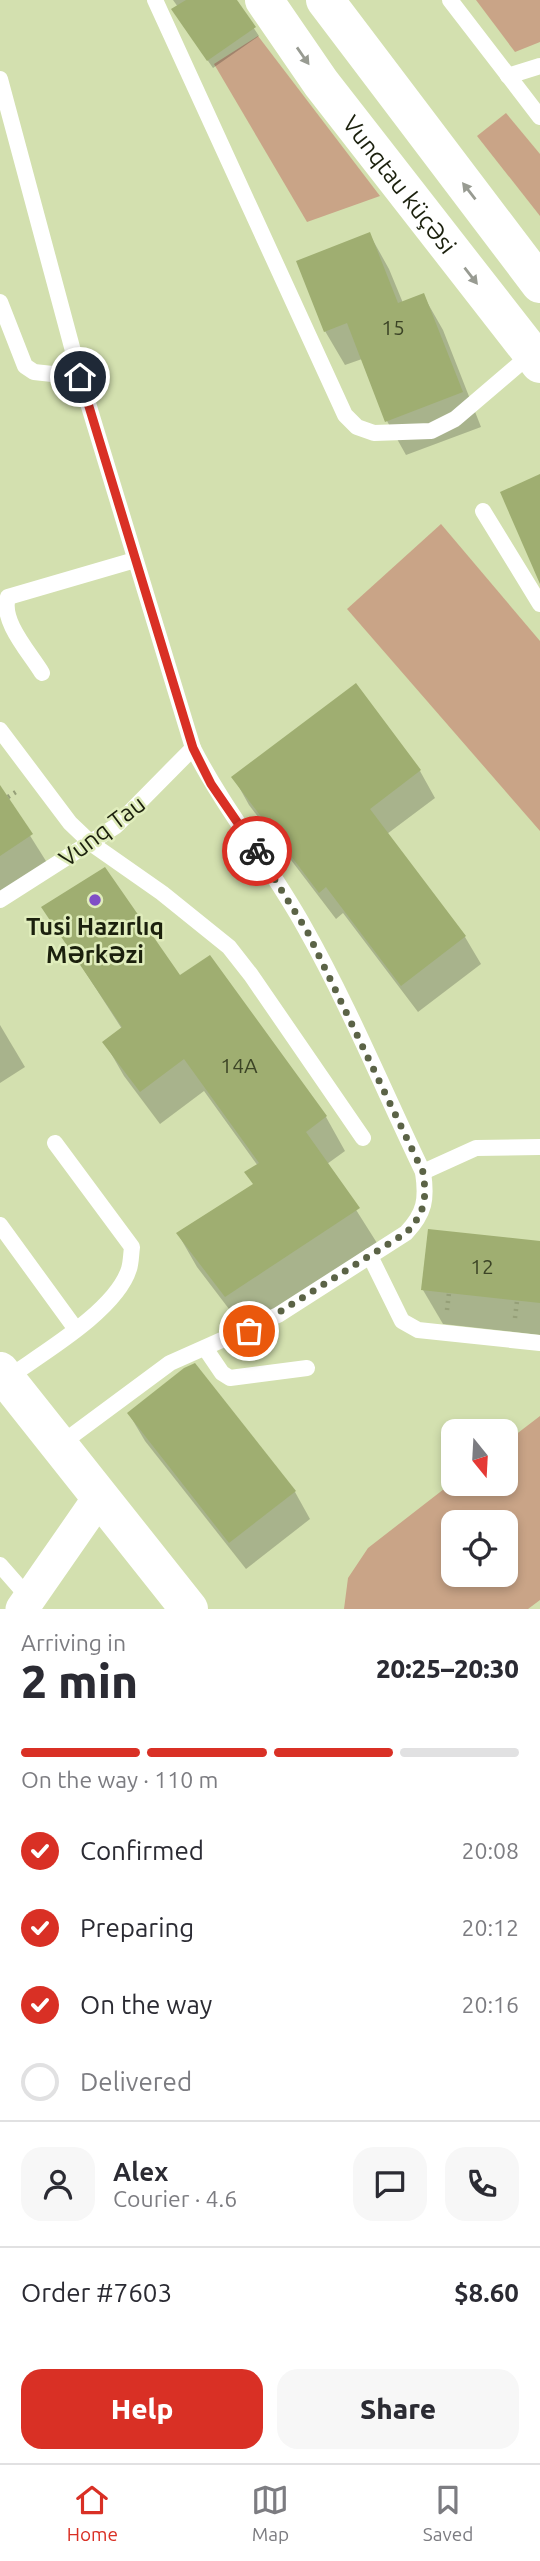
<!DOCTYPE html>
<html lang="en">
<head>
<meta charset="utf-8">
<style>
  body { margin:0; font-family:Ubuntu,sans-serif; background:#f7f7f7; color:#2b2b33; height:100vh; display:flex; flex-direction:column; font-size:26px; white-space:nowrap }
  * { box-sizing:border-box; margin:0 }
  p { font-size:23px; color:#7c7c81 }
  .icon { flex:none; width:38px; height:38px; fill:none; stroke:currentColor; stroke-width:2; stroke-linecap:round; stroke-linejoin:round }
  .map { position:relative; height:1609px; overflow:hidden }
  .details { display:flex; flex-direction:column; background:#fff; flex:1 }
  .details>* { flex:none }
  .needle { width:46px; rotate:162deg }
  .tools { position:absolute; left:441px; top:1419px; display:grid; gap:14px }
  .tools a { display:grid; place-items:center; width:77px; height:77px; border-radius:14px; background:#fff; box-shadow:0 4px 10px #0003; font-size:35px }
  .pin { position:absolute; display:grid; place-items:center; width:60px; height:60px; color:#fff; margin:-30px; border:4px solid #fff; border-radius:50%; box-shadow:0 2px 7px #0007 }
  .courier { position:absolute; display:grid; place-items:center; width:70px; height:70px; margin:-35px; border:5px solid #d93025; border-radius:50%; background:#fff; color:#222; box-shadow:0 2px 9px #0007 }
  .headline em { font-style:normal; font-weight:800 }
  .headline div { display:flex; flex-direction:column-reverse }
  .headline { display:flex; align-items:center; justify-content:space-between; height:119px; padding:0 21px }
  h1 { font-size:46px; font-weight:800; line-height:52px }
  .bar { display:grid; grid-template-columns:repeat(4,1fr); gap:10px 7px; align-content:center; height:84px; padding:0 21px }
  .bar i { height:9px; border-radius:5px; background:#e1e1e2 }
  .bar .active { background:#d93025 }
  .bar p { grid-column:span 4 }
  .line { display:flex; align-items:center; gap:18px; padding:0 21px; border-top:2px solid #e1e1e2 }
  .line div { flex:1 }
  .round { display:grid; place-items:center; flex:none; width:74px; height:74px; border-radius:21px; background:#f7f7f7 }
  ol { padding:0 21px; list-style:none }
  li { display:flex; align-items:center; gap:21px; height:77px }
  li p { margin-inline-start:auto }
  li .icon { padding:7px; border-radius:50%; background:#d93025; color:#fff; stroke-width:4 }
  li:last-child { color:#7c7c81 }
  li i { width:38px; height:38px; border:4px solid #e1e1e2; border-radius:50% }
  .action { display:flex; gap:14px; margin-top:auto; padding:14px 21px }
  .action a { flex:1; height:80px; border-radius:21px; background:#d93025; color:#fff; font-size:28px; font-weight:800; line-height:80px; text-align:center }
  .action a+a { background:#f7f7f7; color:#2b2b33 }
  .tab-bar { display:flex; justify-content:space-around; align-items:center; height:98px; border-top:2px solid #e1e1e2; background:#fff; font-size:19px; color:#7c7c81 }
  .tab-bar a { display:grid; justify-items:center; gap:4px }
  .tab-bar .active { color:#d93025 }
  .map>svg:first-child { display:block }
  .green { fill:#c9a487; fill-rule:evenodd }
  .shadow { fill:#0003 }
  .building { fill:#9fae71 }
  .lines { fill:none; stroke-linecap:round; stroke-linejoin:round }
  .path { stroke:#959f78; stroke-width:4.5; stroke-dasharray:2 5; stroke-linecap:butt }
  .service { stroke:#fff; stroke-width:16 }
  .minor { stroke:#fff; stroke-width:33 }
  .secondary { stroke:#fff; stroke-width:38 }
  .primary { stroke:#fff; stroke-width:38 }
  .oneway { fill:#989b92 }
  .done { stroke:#5b6346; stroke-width:7; stroke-dasharray:0 12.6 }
  .route { stroke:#d93025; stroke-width:9 }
  .poi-dot { fill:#804ec6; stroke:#e0edbc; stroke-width:2.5 }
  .labels { text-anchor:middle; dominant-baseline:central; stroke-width:5; stroke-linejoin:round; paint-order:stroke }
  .number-label { font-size:21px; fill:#3c4426 }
  .street-label { font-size:24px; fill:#1b200d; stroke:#e0edbc }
  .poi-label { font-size:24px; font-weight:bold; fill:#1b200d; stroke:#e0edbc }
</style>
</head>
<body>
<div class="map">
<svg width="540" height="1609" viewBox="0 0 540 1609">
  <rect width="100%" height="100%" fill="#d3e0af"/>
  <g class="green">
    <path d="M476,0H540V42L515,52Z"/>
    <path d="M258,36L380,196L307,222L214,64Z"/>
    <path d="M506,113L540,154V216L477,136Z"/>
    <path d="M441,524L540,641V831L347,609Z"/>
    <path d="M540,1416V1600L528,1609H344L348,1578L368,1548L453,1482L506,1484V1442ZM453,1522H506V1575H453Z"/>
  </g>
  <g class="shadow">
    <path d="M173,0H235L259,36L213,68L178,18V7Z"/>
    <path d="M370,235L389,269L403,303L423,295L443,330L481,427L406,455L387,421L362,359L345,365L325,331Z"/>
    <path d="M420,771L435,798L387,834L465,937L481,964L418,1012L343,913L336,919L249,805L234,778Z"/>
    <path d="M0,788L51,869L0,895Z"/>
    <path d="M44,908L180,977L210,958L326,1117L345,1151L327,1164L377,1243L245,1330L197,1267L178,1234L254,1185L258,1166L204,1091L160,1124L124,1076L105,1043L122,1029Z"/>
    <path d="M0,1025L25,1067L0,1083Z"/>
    <path d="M540,1243V1335L443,1324L423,1290Z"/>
    <path d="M129,1414L295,1492L310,1519L246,1569L145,1441Z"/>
  </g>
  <g class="building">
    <path d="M186,0H237L256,27L207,61L171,9Z"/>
    <path d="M370,232L398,303L424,293L463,392L385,422L347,323L324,332L296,261Z"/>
    <path d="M540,474V584L500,492Z"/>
    <path d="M356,683L421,770L370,809L466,936L401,986L326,887L319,893L231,777Z"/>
    <path d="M0,785L33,834L0,856Z"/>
    <path d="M105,867L180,975L210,955L327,1116L306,1132L360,1208L225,1297L176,1233L253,1184L244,1172L259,1163L184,1059L140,1092L102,1042L122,1027L41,907Z"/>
    <path d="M428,1229L540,1241V1303L421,1290Z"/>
    <path d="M195,1363L296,1491L229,1543L127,1413L184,1368Z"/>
  </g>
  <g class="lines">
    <g class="path">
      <path d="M8,797L19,790"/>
      <path d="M447,1310L449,1293"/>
      <path d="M515,1318L517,1301"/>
    </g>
    <g class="service">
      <path d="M155,0L345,415L357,427L374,433L431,431L455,419L531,354"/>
      <path d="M450,0L540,117"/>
      <path d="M508,76L540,66"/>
      <path d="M0,79L80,377L193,748C225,811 271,866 305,928C349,1006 384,1091 423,1172C427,1199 425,1213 406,1233L278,1315L170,1363L58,1446"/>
      <path d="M0,302L25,366L34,372L80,377"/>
      <path d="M483,511L540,604"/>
      <path d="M42,673C30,653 0,621 8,597L135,560"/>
      <path d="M0,730L70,823L92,844L162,893L229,947L251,975L363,1138"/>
      <path d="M0,900L116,826L193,748"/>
      <path d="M423,1172L476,1148L540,1147"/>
      <path d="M0,1225L75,1328"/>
      <path d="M370,1256L402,1321L418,1330L540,1343"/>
      <path d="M205,1348L222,1373L230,1378L307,1368"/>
      <path d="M6,1379C41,1354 116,1311 129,1269C131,1263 131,1255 132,1247L55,1143"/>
      <path d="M0,1565L29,1598"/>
    </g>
    <path class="minor" d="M22,1609L99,1498"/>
    <path class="secondary" d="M0,1371L189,1609"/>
    <g class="primary">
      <path id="s1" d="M264,0L321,83L540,364"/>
      <path d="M325,0L540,284"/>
    </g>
  </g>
  <defs><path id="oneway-solid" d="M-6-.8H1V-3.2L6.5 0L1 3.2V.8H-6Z" transform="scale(1.75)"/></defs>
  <g class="oneway">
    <use href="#oneway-solid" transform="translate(303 56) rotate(55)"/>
    <use href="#oneway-solid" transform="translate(469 191) rotate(-128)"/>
    <use href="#oneway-solid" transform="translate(471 276) rotate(52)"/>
  </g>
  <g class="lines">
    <path class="done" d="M249,1331L406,1233C425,1213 427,1199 423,1172L307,931L257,851"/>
    <path class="route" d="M80,377L193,748L211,784L257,851"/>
  </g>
  <circle class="poi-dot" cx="95" cy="900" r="7"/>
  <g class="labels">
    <g class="number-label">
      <text x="393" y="327">15</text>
      <text x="239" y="1065">14A</text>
      <text x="482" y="1266">12</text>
    </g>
    <g class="street-label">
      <text stroke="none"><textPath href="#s1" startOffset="229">Vunqtau küçəsi</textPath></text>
      <text transform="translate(102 831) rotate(-37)">Vunq Tau</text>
    </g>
    <g class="poi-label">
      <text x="95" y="926">Tusi Hazırlıq<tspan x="95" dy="28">Mərkəzi</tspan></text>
    </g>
  </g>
</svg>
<div class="tools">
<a><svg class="needle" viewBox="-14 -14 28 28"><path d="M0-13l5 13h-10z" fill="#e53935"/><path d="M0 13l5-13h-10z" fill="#7c7c81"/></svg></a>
<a><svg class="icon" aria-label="locate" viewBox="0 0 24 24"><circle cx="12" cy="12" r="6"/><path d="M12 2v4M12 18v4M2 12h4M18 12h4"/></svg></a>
</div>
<div class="pin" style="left:249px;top:1331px;background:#ea580c"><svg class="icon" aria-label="bag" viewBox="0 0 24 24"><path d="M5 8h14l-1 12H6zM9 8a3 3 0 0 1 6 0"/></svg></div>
<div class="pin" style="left:80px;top:377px;background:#1f2937"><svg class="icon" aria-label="home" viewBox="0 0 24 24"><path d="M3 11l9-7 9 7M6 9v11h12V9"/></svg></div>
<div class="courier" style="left:257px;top:851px"><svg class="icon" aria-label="bike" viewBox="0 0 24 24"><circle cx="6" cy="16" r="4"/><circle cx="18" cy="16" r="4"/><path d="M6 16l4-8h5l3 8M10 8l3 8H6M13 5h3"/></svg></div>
</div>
<section class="details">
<div class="headline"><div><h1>2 min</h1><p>Arriving in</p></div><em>20:25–20:30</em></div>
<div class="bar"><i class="active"></i><i class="active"></i><i class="active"></i><i></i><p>On the way · 110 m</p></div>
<ol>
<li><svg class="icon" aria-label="check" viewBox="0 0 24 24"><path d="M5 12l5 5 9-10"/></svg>Confirmed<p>20:08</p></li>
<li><svg class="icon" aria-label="check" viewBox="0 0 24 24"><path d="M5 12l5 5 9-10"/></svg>Preparing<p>20:12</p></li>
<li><svg class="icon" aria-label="check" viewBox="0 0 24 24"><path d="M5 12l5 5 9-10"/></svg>On the way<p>20:16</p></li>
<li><i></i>Delivered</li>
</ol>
<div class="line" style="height:126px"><a class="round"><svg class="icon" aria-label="person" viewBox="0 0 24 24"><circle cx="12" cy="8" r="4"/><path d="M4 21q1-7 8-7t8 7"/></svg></a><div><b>Alex</b><p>Courier · 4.6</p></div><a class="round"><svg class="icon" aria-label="chat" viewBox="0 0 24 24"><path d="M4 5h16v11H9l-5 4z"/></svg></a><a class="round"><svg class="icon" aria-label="phone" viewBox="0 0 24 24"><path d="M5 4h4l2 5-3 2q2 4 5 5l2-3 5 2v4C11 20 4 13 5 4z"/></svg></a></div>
<div class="line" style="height:91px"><div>Order #7603</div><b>$8.60</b></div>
<div class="action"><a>Help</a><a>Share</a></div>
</section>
<nav class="tab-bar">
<a class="active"><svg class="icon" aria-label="home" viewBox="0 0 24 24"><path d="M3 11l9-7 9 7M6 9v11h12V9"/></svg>Home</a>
<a><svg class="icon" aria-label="map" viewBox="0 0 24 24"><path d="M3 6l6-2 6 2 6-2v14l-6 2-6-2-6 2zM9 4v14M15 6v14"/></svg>Map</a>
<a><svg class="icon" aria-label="saved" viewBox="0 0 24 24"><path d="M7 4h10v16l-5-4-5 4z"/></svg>Saved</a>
</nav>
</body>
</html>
